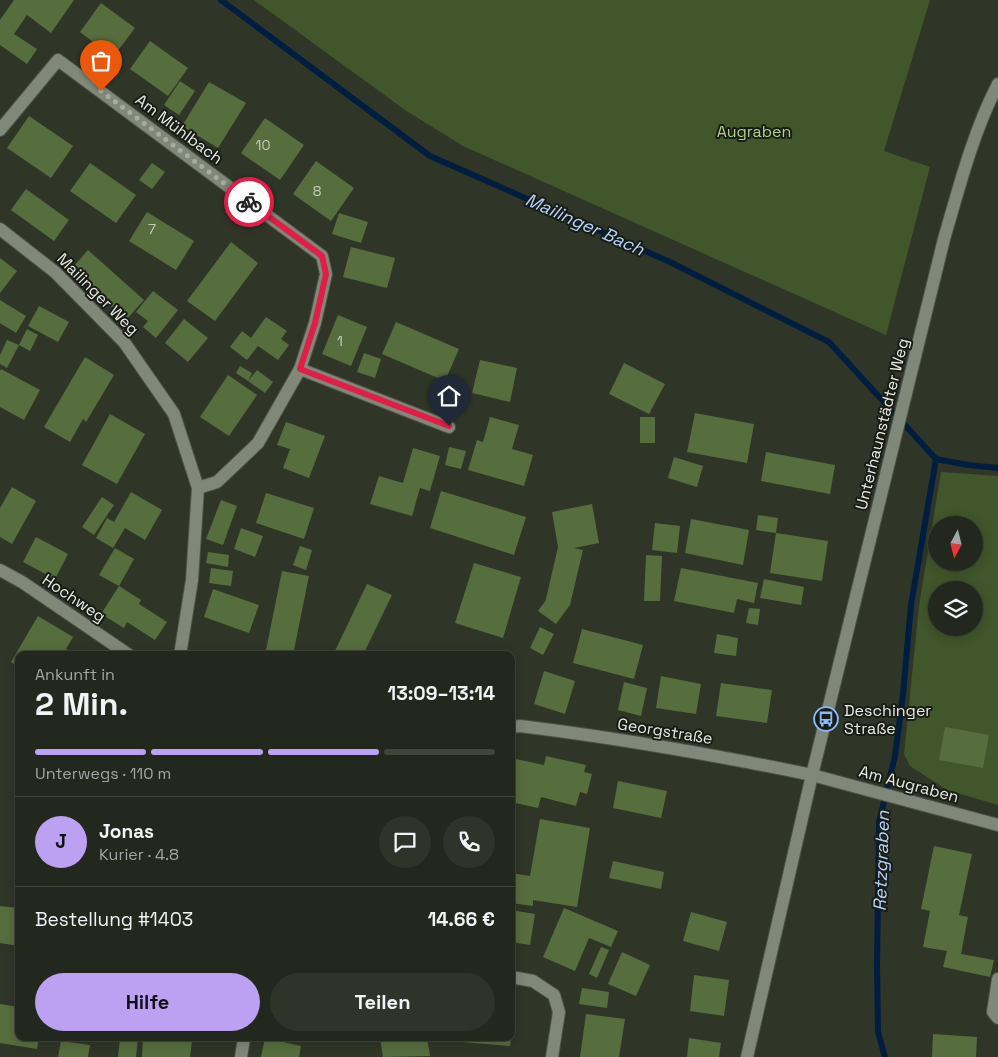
<!DOCTYPE html>
<html lang="de">
<head>
<meta charset="utf-8">
<style>
  body { margin:0; font-family:"Space Grotesk",sans-serif; background:#2f342b; color:#f1f3f6; height:100vh; display:flex; flex-direction:column; font-size:19px; white-space:nowrap }
  * { box-sizing:border-box; margin:0 }
  p { font-size:16px; color:#a3a6a4 }
  .icon { flex:none; width:28px; height:28px; fill:none; stroke:currentColor; stroke-width:2; stroke-linecap:round; stroke-linejoin:round }
  .map { position:relative; flex:1; overflow:hidden }
  .sheet { position:absolute; left:15px; top:651px; width:500px; height:390px; display:flex; flex-direction:column; background:#23281e; border-radius:10px; box-shadow:0 2px 12px #0003,0 0 0 1px #40443c }
  .sheet>* { flex:none }
  .needle { width:32px; rotate:187deg }
  .fabs { position:absolute; left:928px; top:516px; display:grid; gap:10px }
  .fabs a { display:grid; place-items:center; width:55px; height:55px; border-radius:50%; background:#23281e; box-shadow:0 2px 12px #0003,0 0 0 1px #40443c; font-size:25px }
  .pin { position:absolute; display:grid; place-items:center; width:42px; height:42px; color:#fff; margin:-51px -21px; border-radius:50% 50% 50% 0; rotate:-45deg; box-shadow:0 0 5px #0007 }
  .pin .icon { rotate:45deg }
  .courier { position:absolute; display:grid; place-items:center; width:50px; height:50px; margin:-25px; border:4px solid #e11d48; border-radius:50%; background:#fff; color:#222; box-shadow:0 1px 6px #0007 }
  .headline em { font-style:normal; font-weight:700 }
  .headline div { display:flex; flex-direction:column-reverse }
  .headline { display:flex; align-items:center; justify-content:space-between; height:85px; padding:0 20px }
  h1 { font-size:32px; font-weight:700; line-height:38px }
  .bar { display:grid; grid-template-columns:repeat(4,1fr); gap:8px 5px; align-content:center; height:60px; padding:0 20px }
  .bar i { height:6px; border-radius:4px; background:#40443c }
  .bar .on { background:#bca0f2 }
  .bar p { grid-column:span 4 }
  .line { display:flex; align-items:center; gap:12px; padding:0 20px; border-top:1px solid #40443c }
  .line div { flex:1 }
  .round { display:grid; place-items:center; flex:none; width:52px; height:52px; border-radius:26px; background:#2f342b }
  .action { display:flex; gap:10px; margin-top:auto; padding:10px 20px }
  .action a { flex:1; height:58px; border-radius:30px; background:#bca0f2; color:#111; font-size:20px; font-weight:700; line-height:58px; text-align:center }
  .action a+a { background:#2f342b; color:#f1f3f6 }
  .map>svg:first-child { display:block }
  .green { fill:#41562b; fill-rule:evenodd }
  .lines { fill:none; stroke-linecap:round; stroke-linejoin:round }
  .stream { stroke:#011e41; stroke-width:6 }
  .building { fill:#566d3e }
  .minor-casing { stroke:#4d5348; stroke-width:14 }
  .tertiary-casing { stroke:#4d5348; stroke-width:14 }
  .minor { stroke:#808879; stroke-width:12 }
  .tertiary { stroke:#808879; stroke-width:12 }
  .done { stroke:#a7aca2; stroke-width:5; stroke-dasharray:0 9 }
  .route { stroke:#e11d48; stroke-width:6 }
  .labels { text-anchor:middle; dominant-baseline:central; stroke-width:4; stroke-linejoin:round; paint-order:stroke }
  .number-label { font-size:14px; fill:#c3ccba }
  .street-label { font-size:16px; fill:#e7ece3; stroke:#191c16 }
  .park-label { font-size:16px; fill:#afd48a; stroke:#191c16 }
  .poi-label { font-size:16px; fill:#e7ece3; stroke:#191c16; text-anchor:start }
  .water-label { font-size:18px; font-style:italic; fill:#b5d3fa; stroke:#191c16 }
</style>
</head>
<body>
<div class="map">
<svg width="998" height="1057" viewBox="0 0 998 1057">
  <rect width="100%" height="100%" fill="#2f3628"/>
  <g class="green">
    <path d="M254,0H930L884,151L930,167L886,335L463,146L405,110Z"/>
    <path d="M941,472L998,476V805L947,790L910,766L904,754L919,606ZM936,525H974V562H936ZM936,590H974V628H936Z"/>
  </g>
  <g class="lines">
    <g class="stream">
      <path d="M221,0L430,156L670,262L829,342L936,459"/>
      <path d="M936,459L968,465L998,468"/>
      <path d="M885,1057L878,1032L877,965L879,822L895,756L903,694L911,605L936,459"/>
    </g>
  </g>
  <g class="building">
    <path d="M14,0H74L51,33L27,15L14,34L37,49L27,64L0,45V20Z"/>
    <path d="M101,3L135,28L113,57L80,32Z"/>
    <path d="M150,41L188,68L168,96L130,69Z"/>
    <path d="M180,81L195,91L179,115L164,105Z"/>
    <path d="M209,82L246,103L218,148L182,126Z"/>
    <path d="M29,116L73,146L51,178L7,148Z"/>
    <path d="M265,118L304,145L280,180L241,153Z"/>
    <path d="M316,161L354,188L331,221L293,194Z"/>
    <path d="M90,163L136,195L116,223L70,191Z"/>
    <path d="M152,163L165,172L152,189L139,180Z"/>
    <path d="M26,189L69,220L54,241L11,210Z"/>
    <path d="M147,212L194,241L176,270L129,241Z"/>
    <path d="M339,213L368,222L361,243L332,234Z"/>
    <path d="M231,242L258,263L215,321L187,301Z"/>
    <path d="M351,247L395,258L387,288L343,277Z"/>
    <path d="M88,250L144,300L126,320L82,280L87,275L75,265Z"/>
    <path d="M0,258L17,271L0,293Z"/>
    <path d="M153,291L178,310L156,338L143,327L148,321L136,312Z"/>
    <path d="M0,300L26,316L16,333L0,323Z"/>
    <path d="M39,306L69,322L58,342L28,326Z"/>
    <path d="M338,315L367,327L351,366L322,354Z"/>
    <path d="M266,317L287,331L281,339L289,345L278,360L258,346L247,360L230,347L242,331L251,338Z"/>
    <path d="M184,319L208,338L188,362L165,343Z"/>
    <path d="M396,322L459,349L445,381L382,354Z"/>
    <path d="M27,329L38,335L30,351L19,345Z"/>
    <path d="M7,340L19,345L7,368L0,364V355Z"/>
    <path d="M364,353L381,359L375,378L357,372Z"/>
    <path d="M85,357L114,375L86,422L83,419L70,442L44,427Z"/>
    <path d="M480,360L517,368L510,402L472,393Z"/>
    <path d="M624,363L665,384L649,414L609,394Z"/>
    <path d="M240,366L252,373L248,381L236,373Z"/>
    <path d="M1,369L40,390L24,420L0,407V371Z"/>
    <path d="M257,370L273,382L265,393L248,381Z"/>
    <path d="M228,375L257,395L229,436L200,417Z"/>
    <path d="M695,413L754,424L747,463L687,452Z"/>
    <path d="M110,414L145,434L117,484L82,465Z"/>
    <path d="M490,417L519,425L512,449L533,455L524,486L468,470L477,440L483,442Z"/>
    <rect x="640" y="417" width="15" height="26"/>
    <path d="M286,422L325,436L309,478L283,468L290,449L277,445Z"/>
    <path d="M449,447L466,451L461,469L445,465Z"/>
    <path d="M413,448L440,456L430,491L420,488L412,516L370,504L379,476L403,483Z"/>
    <path d="M766,452L835,465L830,494L761,481Z"/>
    <path d="M674,457L703,466L697,487L668,478Z"/>
    <path d="M12,487L36,501L12,544L0,537V508Z"/>
    <path d="M441,491L526,517L514,555L430,528Z"/>
    <path d="M131,492L162,510L145,540L125,528L113,548L96,538L107,518L114,522Z"/>
    <path d="M266,493L314,508L304,539L256,523Z"/>
    <path d="M102,497L114,505L94,535L82,527Z"/>
    <path d="M221,500L237,506L223,545L206,539Z"/>
    <path d="M592,504L599,543L574,548L583,550L570,605L556,624L538,611L546,600V599L558,547L552,512Z"/>
    <path d="M758,515L778,518L776,533L828,541L822,581L770,573L776,533L756,530Z"/>
    <path d="M691,519L749,530L743,565L685,553Z"/>
    <path d="M655,523L680,526L677,553L652,550Z"/>
    <path d="M241,528L263,536L255,557L234,549Z"/>
    <path d="M36,537L68,554L55,579L23,562Z"/>
    <path d="M300,546L312,550L306,570L293,565Z"/>
    <path d="M115,548L134,559L119,586L99,575Z"/>
    <path d="M208,552L229,555L228,567L206,563Z"/>
    <path d="M646,555L662,556L660,601H644Z"/>
    <path d="M474,563L521,577L503,638L455,623Z"/>
    <path d="M211,568L233,571L231,586L209,583Z"/>
    <path d="M681,568L758,583L754,603L737,599L734,613L674,601Z"/>
    <path d="M282,571L309,576L293,655H265Z"/>
    <path d="M764,579L804,587L801,605L760,598Z"/>
    <path d="M367,584L392,595L363,655H333Z"/>
    <path d="M119,586L141,600L139,604L167,622L155,640L127,622L124,628L101,614Z"/>
    <path d="M213,589L259,605L249,633L204,617Z"/>
    <path d="M749,608L760,609L758,625L746,623Z"/>
    <path d="M38,616L73,637L66,649L76,655H19V667L11,662Z"/>
    <path d="M540,627L554,634L543,655L530,648Z"/>
    <path d="M582,629L643,645L634,679L573,663Z"/>
    <path d="M717,634L738,638L736,656L714,653Z"/>
    <path d="M544,671L575,681L565,714L534,704Z"/>
    <path d="M661,676L701,684L696,714L656,708Z"/>
    <path d="M624,682L647,688L641,716L618,710Z"/>
    <path d="M721,683L772,690L767,723L716,716Z"/>
    <path d="M945,727L989,735L983,768L939,760Z"/>
    <path d="M546,756L586,765L584,772L592,774L587,794L580,792L576,806L541,797L538,808L511,802V758L544,765Z"/>
    <path d="M618,781L667,791L661,818L613,808Z"/>
    <path d="M540,819L590,828L577,907L533,900V906L511,903V873L530,876Z"/>
    <path d="M934,846L972,854L959,915L968,917L961,954L994,960L990,977L943,967L947,951L923,947L930,911L921,909Z"/>
    <path d="M613,861L664,872L661,889L609,878Z"/>
    <path d="M0,906L19,908V946L0,943Z"/>
    <path d="M564,908L618,931L611,947L589,938L575,971L543,957Z"/>
    <path d="M511,910L535,914L530,945L511,942Z"/>
    <path d="M691,912L727,922L719,951L683,941Z"/>
    <path d="M601,947L609,950L597,978L589,974Z"/>
    <path d="M622,952L650,965L636,996L608,984Z"/>
    <path d="M694,975L729,980L724,1016L690,1011Z"/>
    <path d="M582,988L609,992L607,1008L579,1004Z"/>
    <path d="M0,1004L19,1007V1038H39L37,1049L0,1043Z"/>
    <path d="M586,1014L625,1019L619,1057H580Z"/>
    <path d="M933,1034L977,1037L976,1057H932Z"/>
    <path d="M120,1038H138L136,1057H118Z"/>
    <path d="M143,1038L192,1041L190,1057H142Z"/>
    <path d="M265,1038L301,1046L299,1057H261Z"/>
    <path d="M380,1038H427L430,1056L383,1057Z"/>
    <path d="M461,1038H511L510,1046L461,1042Z"/>
    <path d="M689,1038L721,1043L719,1057H687Z"/>
    <path d="M61,1041L90,1045L88,1057H58Z"/>
  </g>
  <g class="lines">
    <g class="minor-casing">
      <g id="minor">
        <path d="M0,130L58,60L322,256L326,274L315,323L300,369L258,443L217,482L198,488"/>
        <path d="M0,229L55,272L124,342L174,414L198,488L192,580L180,655"/>
        <path d="M300,369L449,427"/>
        <path d="M0,570L22,582L129,655"/>
        <path d="M511,727L520,726C618,738 715,755 812,775"/>
        <path d="M511,977L533,981L554,995L559,1012L552,1057"/>
        <path d="M998,979L993,1012L998,1018"/>
        <path d="M241,1057L244,1038"/>
      </g>
    </g>
    <g class="tertiary-casing">
      <g id="tertiary">
        <path d="M812,775L998,825"/>
        <path d="M747,1057L812,775L944,239C959,188 973,132 998,84"/>
      </g>
    </g>
    <use href="#minor" class="minor"/>
    <use href="#tertiary" class="tertiary"/>
  </g>
  <g class="lines">
    <path class="done" d="M101,91L249,202"/>
    <path class="route" d="M249,202L322,256L326,274L315,323L300,369L449,426"/>
  </g>
  <defs>
    <g id="bus-ring" transform="scale(1.25)"><circle r="9.5" fill="#191c16" stroke="#87bbfb" stroke-width="1.5"/><path d="M-5-6H5V4H4V6H2V4H-2V6H-4V4H-5ZM-3.5-4V0h7V-4ZM-3.5 1.2v1.5H-2V1.2ZM2 1.2v1.5H3.5V1.2Z" fill="#87bbfb"/></g>
  </defs>
  <g fill-rule="evenodd">
    <use href="#bus-ring" x="826" y="719"/>
  </g>
  <g class="labels">
    <g class="number-label">
      <text x="263" y="145">10</text>
      <text x="317" y="191">8</text>
      <text x="152" y="229">7</text>
      <text x="340" y="341">1</text>
    </g>
    <g class="street-label">
      <text transform="translate(179 129) rotate(37)">Am Mühlbach</text>
      <text transform="translate(98 294) rotate(45)">Mailinger Weg</text>
      <text transform="translate(882 424) rotate(-76)">Unterhaunstädter Weg</text>
      <text transform="translate(74 598) rotate(34)">Hochweg</text>
      <text transform="translate(665 731) rotate(9)">Georgstraße</text>
      <text transform="translate(909 784) rotate(15)">Am Augraben</text>
    </g>
    <g class="park-label">
      <text x="754" y="131">Augraben</text>
    </g>
    <g class="poi-label">
      <text x="844" y="710">Deschinger<tspan x="844" dy="18">Straße</tspan></text>
    </g>
    <g class="water-label">
      <text transform="translate(585 224) rotate(24)">Mailinger Bach</text>
      <text transform="translate(881 861) rotate(-88)">Retzgraben</text>
    </g>
  </g>
</svg>
<div class="fabs">
<a><svg class="needle" viewBox="-14 -14 28 28"><path d="M0-13l5 13h-10z" fill="#e53935"/><path d="M0 13l5-13h-10z" fill="#a3a6a4"/></svg></a>
<a><svg class="icon" aria-label="layers" viewBox="0 0 24 24"><path d="M12 4l9 5-9 5-9-5zM3 14l9 5 9-5"/></svg></a>
</div>
<div class="pin" style="left:101px;top:91px;background:#ea580c"><svg class="icon" aria-label="bag" viewBox="0 0 24 24"><path d="M5 8h14l-1 12H6zM9 8a3 3 0 0 1 6 0"/></svg></div>
<div class="pin" style="left:449px;top:426px;background:#1f2937"><svg class="icon" aria-label="home" viewBox="0 0 24 24"><path d="M3 11l9-7 9 7M6 9v11h12V9"/></svg></div>
<div class="courier" style="left:249px;top:202px"><svg class="icon" aria-label="bike" viewBox="0 0 24 24"><circle cx="6" cy="16" r="4"/><circle cx="18" cy="16" r="4"/><path d="M6 16l4-8h5l3 8M10 8l3 8H6M13 5h3"/></svg></div>
<section class="sheet">
<div class="headline"><div><h1>2 Min.</h1><p>Ankunft in</p></div><em>13:09–13:14</em></div>
<div class="bar"><i class="on"></i><i class="on"></i><i class="on"></i><i></i><p>Unterwegs · 110 m</p></div>
<div class="line" style="height:90px"><b class="round" style="background:#bca0f2;color:#111">J</b><div><b>Jonas</b><p>Kurier · 4.8</p></div><a class="round"><svg class="icon" aria-label="chat" viewBox="0 0 24 24"><path d="M4 5h16v11H9l-5 4z"/></svg></a><a class="round"><svg class="icon" aria-label="phone" viewBox="0 0 24 24"><path d="M5 4h4l2 5-3 2q2 4 5 5l2-3 5 2v4C11 20 4 13 5 4z"/></svg></a></div>
<div class="line" style="height:65px"><div>Bestellung #1403</div><b>14.66 €</b></div>
<div class="action"><a>Hilfe</a><a>Teilen</a></div>
</section>
</div>
</body>
</html>
